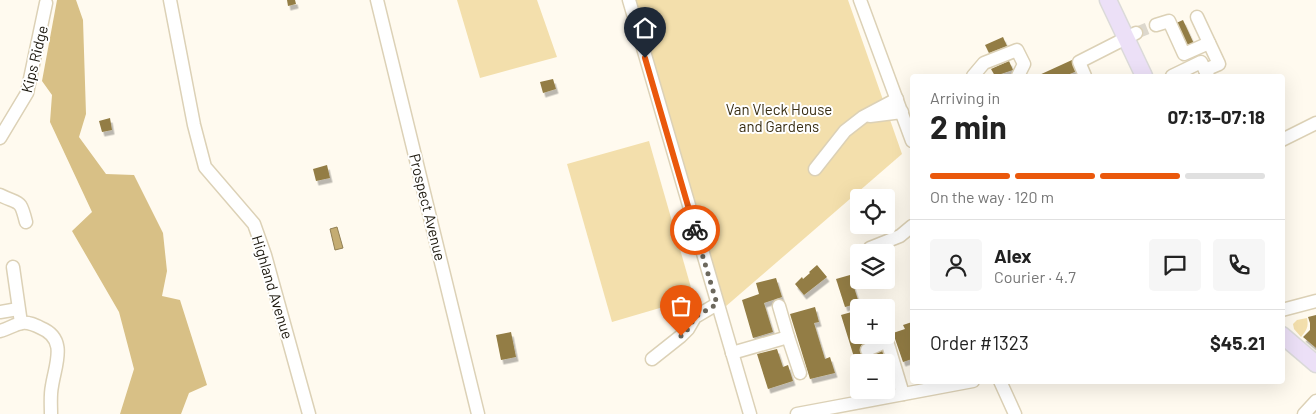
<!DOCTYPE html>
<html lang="en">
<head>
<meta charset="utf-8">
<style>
  body { margin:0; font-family:Barlow,sans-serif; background:#f6f6f6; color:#222; height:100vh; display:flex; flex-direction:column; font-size:19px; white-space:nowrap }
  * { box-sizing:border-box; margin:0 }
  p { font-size:16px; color:#767676 }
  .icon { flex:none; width:28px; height:28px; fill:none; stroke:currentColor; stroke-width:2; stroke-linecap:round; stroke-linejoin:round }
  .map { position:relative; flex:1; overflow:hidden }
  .side { position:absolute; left:910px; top:74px; width:375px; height:310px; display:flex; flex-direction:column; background:#fff; border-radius:5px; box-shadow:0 5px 20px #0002 }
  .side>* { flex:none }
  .tools { position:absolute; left:850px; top:189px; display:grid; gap:10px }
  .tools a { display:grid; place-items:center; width:45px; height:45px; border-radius:5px; background:#fff; box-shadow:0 5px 20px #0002; font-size:25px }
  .pin { position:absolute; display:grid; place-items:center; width:42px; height:42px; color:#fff; margin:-51px -21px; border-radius:50% 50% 50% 0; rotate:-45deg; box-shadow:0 0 5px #0007 }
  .pin .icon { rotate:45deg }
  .courier { position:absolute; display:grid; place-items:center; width:50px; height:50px; margin:-25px; border:4px solid #ea580c; border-radius:50%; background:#fff; color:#222; box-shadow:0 1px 6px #0007 }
  .headline em { font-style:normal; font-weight:700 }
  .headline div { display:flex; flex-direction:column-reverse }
  .headline { display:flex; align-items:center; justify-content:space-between; height:85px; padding:0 20px }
  h1 { font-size:32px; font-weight:700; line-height:38px }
  .bar { display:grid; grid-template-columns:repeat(4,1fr); gap:8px 5px; align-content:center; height:60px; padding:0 20px }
  .bar i { height:6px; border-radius:4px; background:#e0e0e0 }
  .bar .selected { background:#ea580c }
  .bar p { grid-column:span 4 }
  .line { display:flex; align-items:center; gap:12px; padding:0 20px; border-top:1px solid #e0e0e0 }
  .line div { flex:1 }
  .round { display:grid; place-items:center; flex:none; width:52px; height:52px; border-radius:5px; background:#f6f6f6 }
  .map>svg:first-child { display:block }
  .green { fill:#f3dfac }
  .forest { fill:#d8c086 }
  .water { fill:#c4ac72; stroke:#928054 }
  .building { fill:#937d44; filter:url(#shadow) }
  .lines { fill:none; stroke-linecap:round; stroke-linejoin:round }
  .minor-tunnel { stroke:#ddd8cd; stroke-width:12; stroke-dasharray:12 6; stroke-linecap:butt }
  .minor-casing { stroke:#dcd1b6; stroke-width:15 }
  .major-casing { stroke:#dbdad9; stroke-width:19 }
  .minor { stroke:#fff; stroke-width:12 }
  .major { stroke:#ece0f7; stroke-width:16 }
  .done { stroke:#6c685d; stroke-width:5; stroke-dasharray:0 9 }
  .route { stroke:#ea580c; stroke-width:6 }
  .labels { text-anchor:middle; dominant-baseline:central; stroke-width:4; stroke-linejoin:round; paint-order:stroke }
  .street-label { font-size:15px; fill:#1d190f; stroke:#fff }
  .park-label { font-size:15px; fill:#392e13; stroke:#fff }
</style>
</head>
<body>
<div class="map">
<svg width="1316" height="414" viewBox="0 0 1316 414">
  <defs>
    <filter id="shadow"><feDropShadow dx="2.5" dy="4.5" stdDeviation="0" flood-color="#0004"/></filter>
  </defs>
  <rect width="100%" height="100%" fill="#fffaef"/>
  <g class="green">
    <path d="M457,0H537L557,57L480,78Z"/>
    <path d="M635,0H848L902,154L725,307Z"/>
    <path d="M649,141L694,298L612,322L567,164Z"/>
    <path d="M1307,318C1309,327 1306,331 1301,337L1294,329L1293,324L1297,320Z"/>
  </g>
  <path class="forest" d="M57,0H76L83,20L86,114L79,137L106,174L134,175L163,233L167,271L162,296L180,300L207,385L189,393L181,414H120L134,369L119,312L72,231L92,212L50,122L52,95L42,81Z"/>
  <path class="water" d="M337,227L343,248L335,250L330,229Z"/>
  <g class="building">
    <path d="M287,0H295L296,4L288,6Z"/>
    <path d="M1183,20L1195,46L1187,50L1174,24Z"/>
    <path d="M1003,37L1007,46L989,53L985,45Z"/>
    <path d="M1072,60L1077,71L1065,76H1037Z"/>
    <path d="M1009,61L1013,70L995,76L991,69Z"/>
    <path d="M553,79L556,89L543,93L540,82Z"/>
    <path d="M110,118L112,130L102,132L99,121Z"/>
    <path d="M327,165L330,178L316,181L313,169Z"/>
    <path d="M817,265L827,277L804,295L795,284L802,277L803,279L810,273L809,272Z"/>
    <path d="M850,275L859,303L845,307L836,279Z"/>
    <path d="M776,278L782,297L764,303L773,332L753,338L742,300L759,294L756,283Z"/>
    <path d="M815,307L819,322L814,323L825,359L830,357L835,373L810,379L790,314Z"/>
    <path d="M855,311L859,322V335H863L865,344L861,345L864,355L887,347L891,360L884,362H859L858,370L841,315Z"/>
    <path d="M1316,315V348L1303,337L1310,330V323L1308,317Z"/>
    <path d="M912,322V338H911L912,359L903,362L893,333L905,329L903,325Z"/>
    <path d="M511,332L516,357L501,360L496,335Z"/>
    <path d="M777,349L783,367L788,365L793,381L768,389L757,354Z"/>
  </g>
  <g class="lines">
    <path class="minor-tunnel" d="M1136,33L1156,25"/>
    <g class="minor-casing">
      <g id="minor">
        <path d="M170,0L194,125L205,167L254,224L265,255L309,414"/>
        <path d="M377,0L478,414"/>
        <path d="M629,0L750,414"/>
        <path d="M860,0L912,141"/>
        <path d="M1197,17L1219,64L1205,70"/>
        <path d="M1156,25L1169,21L1184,54L1209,43"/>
        <path d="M973,76L984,63L1017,50L1024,64L1018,76"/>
        <path d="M1085,76L1079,62L1136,33"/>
        <path d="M1172,76L1201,62L1208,76"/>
        <path d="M870,116L902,112"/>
        <path d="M0,138L27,93L46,3"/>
        <path d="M1282,140L1316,123"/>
        <path d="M815,169L845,131L863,117L897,99"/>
        <path d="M0,195C20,205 20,198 26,222"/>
        <path d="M870,248L900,236L912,226"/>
        <path d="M13,267L21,323"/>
        <path d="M1282,310L1316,301"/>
        <path d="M0,312L18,309"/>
        <path d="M0,331C8,329 15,324 22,323C29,322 35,325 41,328C68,339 55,365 52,386C50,395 51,405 51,414"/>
        <path d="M788,337L800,373"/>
        <path d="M867,350L887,341L903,394"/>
        <path d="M732,353L788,337L779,306"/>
        <path d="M652,359L681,336L688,329L695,317L717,304"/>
        <path d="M1000,381L1015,414"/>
        <path d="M797,414L973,381"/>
        <path d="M1304,414L1316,401"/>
      </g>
    </g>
    <g class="major-casing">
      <g id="major">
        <path d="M1108,0L1144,76"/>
        <path d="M1282,335L1316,364"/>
      </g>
    </g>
    <use href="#minor" class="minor"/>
    <use href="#major" class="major"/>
  </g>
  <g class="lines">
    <path class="done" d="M681,336L688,329L695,317L717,304L695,230"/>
    <path class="route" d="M645,58L695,230"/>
  </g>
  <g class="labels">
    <g class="street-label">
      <text transform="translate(34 59) rotate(-76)">Kips Ridge</text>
      <text transform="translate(428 207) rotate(76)">Prospect Avenue</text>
      <text transform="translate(273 287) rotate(73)">Highland Avenue</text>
    </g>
    <g class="park-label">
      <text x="779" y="109">Van Vleck House<tspan x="779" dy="17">and Gardens</tspan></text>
    </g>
  </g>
</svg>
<div class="tools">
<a><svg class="icon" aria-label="locate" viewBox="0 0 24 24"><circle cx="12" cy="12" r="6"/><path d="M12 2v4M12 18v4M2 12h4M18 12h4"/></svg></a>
<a><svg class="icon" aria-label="layers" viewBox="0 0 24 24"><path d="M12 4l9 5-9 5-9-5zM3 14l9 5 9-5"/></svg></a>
<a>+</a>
<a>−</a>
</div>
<div class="pin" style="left:681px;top:336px;background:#ea580c"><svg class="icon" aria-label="bag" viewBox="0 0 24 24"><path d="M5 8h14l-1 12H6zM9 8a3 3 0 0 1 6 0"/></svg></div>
<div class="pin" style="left:645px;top:58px;background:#1f2937"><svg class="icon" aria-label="home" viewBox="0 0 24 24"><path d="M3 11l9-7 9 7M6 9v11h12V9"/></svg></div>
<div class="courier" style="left:695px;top:230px"><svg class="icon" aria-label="bike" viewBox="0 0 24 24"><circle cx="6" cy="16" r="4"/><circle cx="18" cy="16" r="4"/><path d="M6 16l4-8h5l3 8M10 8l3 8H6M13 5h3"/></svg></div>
<section class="side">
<div class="headline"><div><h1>2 min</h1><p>Arriving in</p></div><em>07:13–07:18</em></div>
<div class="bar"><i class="selected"></i><i class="selected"></i><i class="selected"></i><i></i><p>On the way · 120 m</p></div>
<div class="line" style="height:90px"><a class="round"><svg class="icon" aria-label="person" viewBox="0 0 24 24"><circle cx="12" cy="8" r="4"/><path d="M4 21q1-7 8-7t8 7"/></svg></a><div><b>Alex</b><p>Courier · 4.7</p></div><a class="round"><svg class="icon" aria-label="chat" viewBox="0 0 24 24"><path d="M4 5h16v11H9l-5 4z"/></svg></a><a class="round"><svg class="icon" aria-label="phone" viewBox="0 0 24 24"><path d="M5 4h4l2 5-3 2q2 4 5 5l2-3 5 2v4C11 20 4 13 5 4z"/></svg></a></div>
<div class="line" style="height:65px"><div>Order #1323</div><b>$45.21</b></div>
</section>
</div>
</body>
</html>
